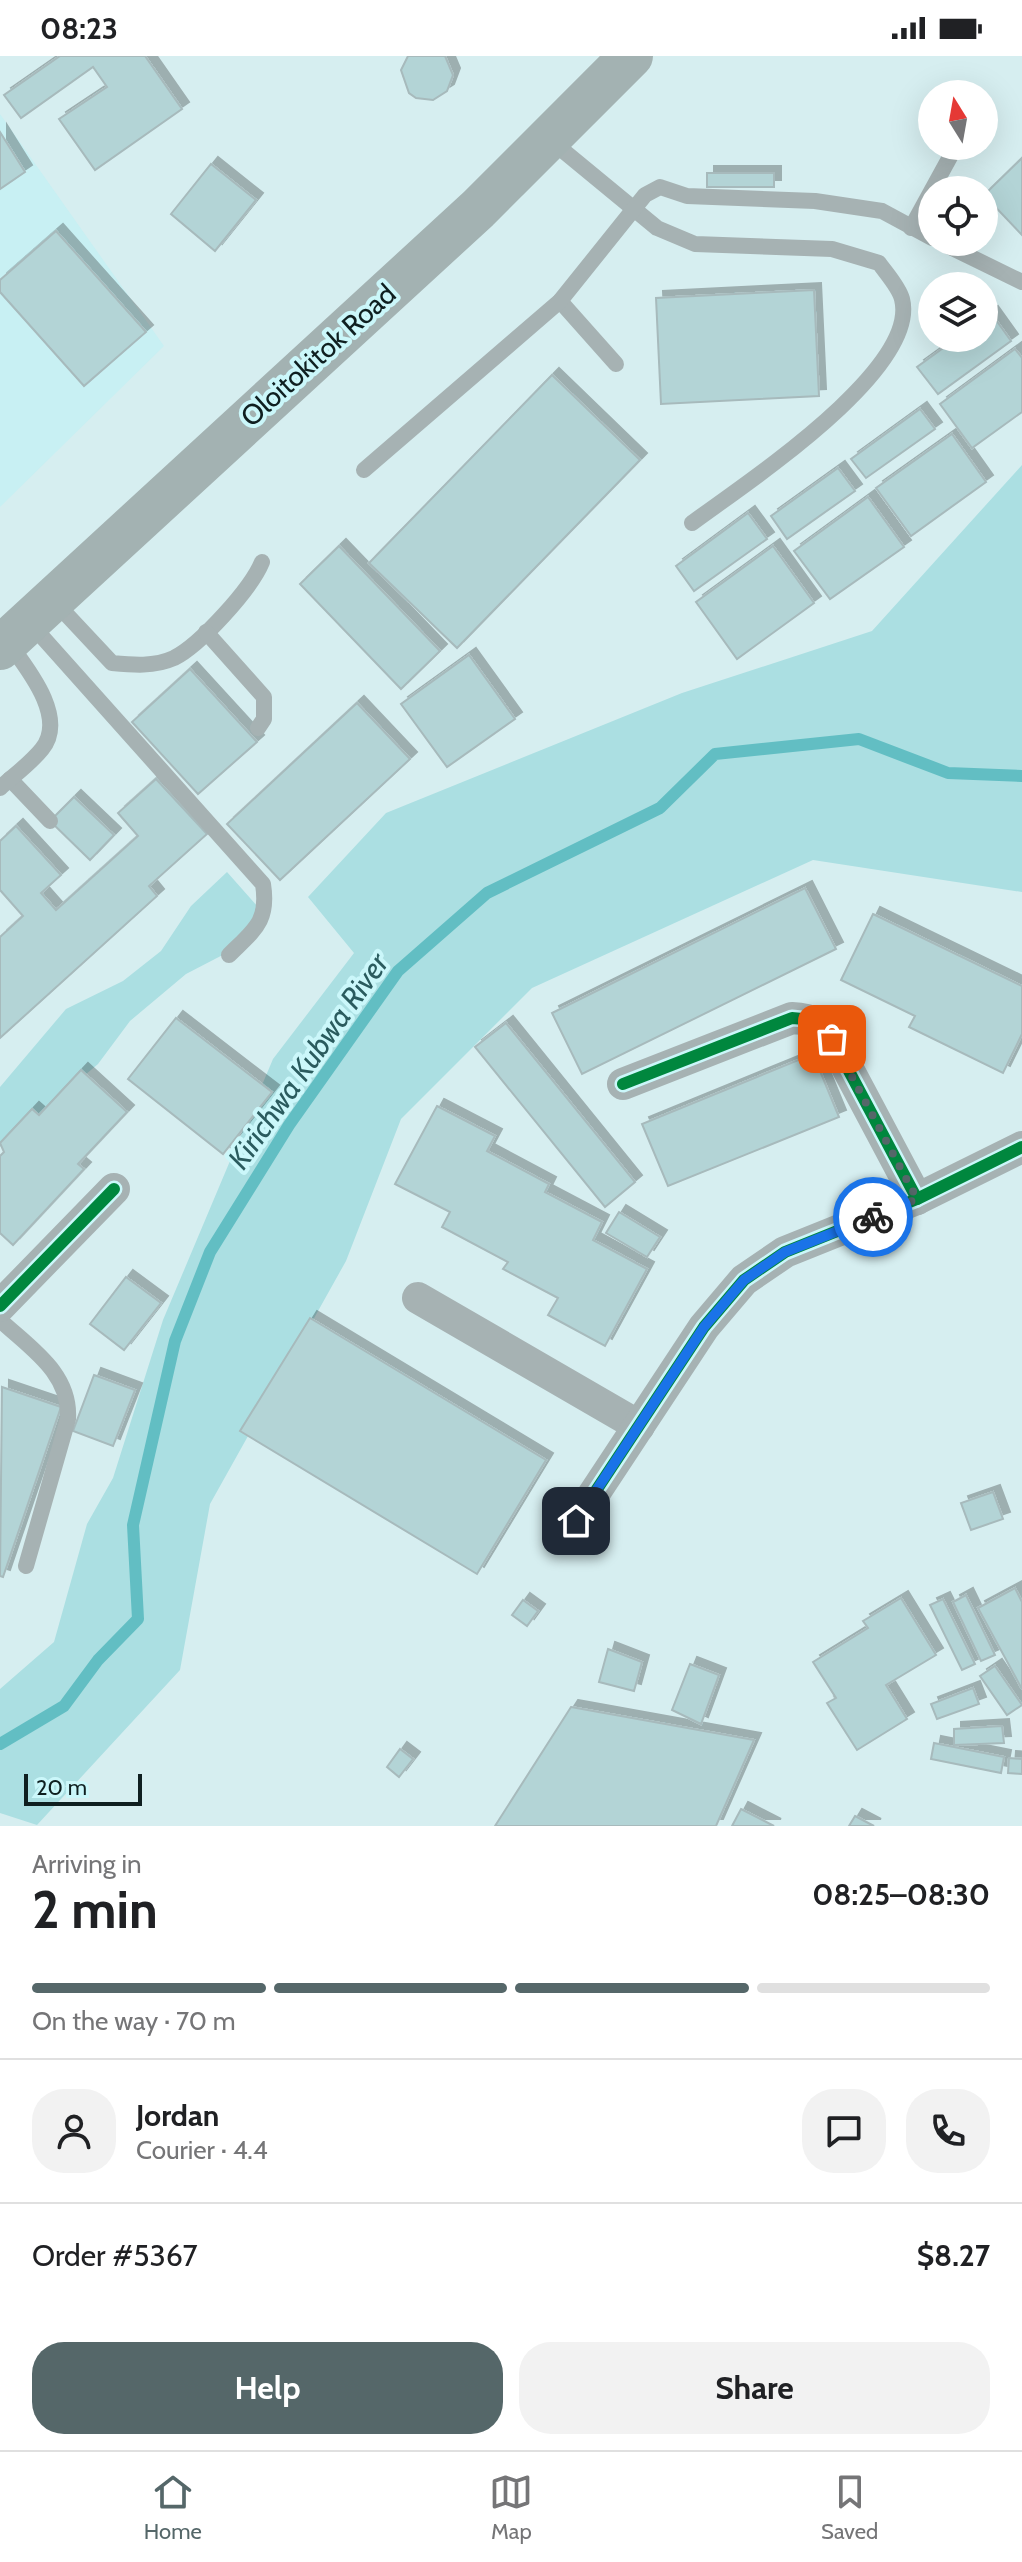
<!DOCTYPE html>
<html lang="en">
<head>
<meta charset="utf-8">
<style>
  body { margin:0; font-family:Cabin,sans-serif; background:#f2f2f2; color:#202124; height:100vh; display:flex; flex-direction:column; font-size:30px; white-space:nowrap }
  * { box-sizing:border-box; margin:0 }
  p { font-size:26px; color:#757577 }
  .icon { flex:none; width:44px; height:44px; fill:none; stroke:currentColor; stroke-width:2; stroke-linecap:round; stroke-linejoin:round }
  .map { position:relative; height:1770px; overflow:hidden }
  .panel { display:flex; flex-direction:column; background:#fff; flex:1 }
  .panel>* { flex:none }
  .needle { width:52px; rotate:349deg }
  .controls { position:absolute; left:918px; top:24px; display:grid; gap:16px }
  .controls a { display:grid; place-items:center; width:80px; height:80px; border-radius:50%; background:#fff; box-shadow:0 8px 32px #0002; font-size:40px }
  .scale { position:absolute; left:24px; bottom:20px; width:118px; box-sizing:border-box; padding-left:8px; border:4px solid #0f1f20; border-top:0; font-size:22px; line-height:28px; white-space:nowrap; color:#0f1f20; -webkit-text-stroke:6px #cbf7fa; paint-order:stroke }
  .pin { position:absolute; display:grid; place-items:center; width:68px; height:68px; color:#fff; margin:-34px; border-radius:16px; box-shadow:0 4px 12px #0006 }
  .courier { position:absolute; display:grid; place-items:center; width:80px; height:80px; margin:-40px; border:6px solid #1a73e8; border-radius:50%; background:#fff; color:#222; box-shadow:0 2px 10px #0007 }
  .overview em { font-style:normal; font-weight:700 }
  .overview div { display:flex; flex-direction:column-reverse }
  .overview { display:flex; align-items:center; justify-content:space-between; height:136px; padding:0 32px }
  h1 { font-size:52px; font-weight:700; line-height:60px }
  .bar { display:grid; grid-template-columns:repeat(4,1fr); gap:12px 8px; align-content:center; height:96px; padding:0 32px }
  .bar i { height:10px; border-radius:6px; background:#e0e0e0 }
  .bar .selected { background:#556769 }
  .bar p { grid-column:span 4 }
  .line { display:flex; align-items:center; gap:20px; padding:0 32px; border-top:2px solid #e0e0e0 }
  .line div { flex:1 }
  .round { display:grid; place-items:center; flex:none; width:84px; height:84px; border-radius:32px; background:#f2f2f2 }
  .button { display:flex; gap:16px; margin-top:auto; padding:16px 32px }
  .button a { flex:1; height:92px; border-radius:32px; background:#556769; color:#fff; font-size:32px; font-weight:700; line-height:92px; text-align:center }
  .button a+a { background:#f2f2f2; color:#202124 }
  .status { display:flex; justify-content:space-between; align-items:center; height:56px; padding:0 40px; background:#fff; direction:ltr }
  .status svg { height:22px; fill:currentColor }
  .tabs { display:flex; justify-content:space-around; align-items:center; height:112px; border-top:2px solid #e0e0e0; background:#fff; font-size:22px; color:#757577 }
  .tabs a { display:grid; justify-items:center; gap:4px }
  .tabs .selected { color:#556769 }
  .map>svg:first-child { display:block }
  .built { fill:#c8f0f3 }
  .green { fill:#abdfe2 }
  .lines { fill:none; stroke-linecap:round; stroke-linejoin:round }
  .stream { stroke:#62bec3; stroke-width:12 }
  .building { fill:#b3d4d6; stroke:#a7babc; stroke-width:2; filter:url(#shadow) }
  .service { stroke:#a6b2b3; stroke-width:16 }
  .minor { stroke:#a6b2b3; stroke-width:32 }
  .secondary { stroke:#a3b2b2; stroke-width:44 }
  .cycleway-casing { stroke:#cbf7fa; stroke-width:17 }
  .cycleway { stroke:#00873e; stroke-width:12 }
  .done { stroke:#556769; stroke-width:8; stroke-dasharray:0 14.4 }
  .route { stroke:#1a73e8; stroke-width:10 }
  .labels { text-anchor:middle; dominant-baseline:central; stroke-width:8; stroke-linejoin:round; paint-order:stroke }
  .street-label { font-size:28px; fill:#0f1f20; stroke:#cbf7fa }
  .water-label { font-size:30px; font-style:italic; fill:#2a5b5e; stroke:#cbf7fa }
</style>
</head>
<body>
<div class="status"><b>08:23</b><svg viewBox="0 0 49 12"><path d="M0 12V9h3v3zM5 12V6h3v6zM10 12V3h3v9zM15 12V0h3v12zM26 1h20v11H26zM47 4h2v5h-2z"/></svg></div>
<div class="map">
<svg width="1022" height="1770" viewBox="0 0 1022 1770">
  <defs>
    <filter id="shadow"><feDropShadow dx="7" dy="-7" stdDeviation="0" flood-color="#0004"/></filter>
  </defs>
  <rect width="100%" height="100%" fill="#d6eef0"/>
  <path class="built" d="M0,58L164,290L0,451Z"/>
  <g class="green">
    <path d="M1022,409V836L813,804L532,932L401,1063L346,1205L210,1448L180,1614L37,1769L0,1757V1633L54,1586L87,1468L113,1422L163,1264L273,1003L354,897L308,841L386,757L682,637L872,575Z"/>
    <path d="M227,816L259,852L242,889L186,918L130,965L98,1008L0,1091V1031L66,953L123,925L161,895L191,850Z"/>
  </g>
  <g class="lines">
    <path class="stream" d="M0,1688L64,1650L98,1604L138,1563L133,1469L175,1285L210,1196L289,1069L398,915L487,837L660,752L715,698L859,683L948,717L1022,720"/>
  </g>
  <g class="building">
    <path d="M60,0H145L182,53L95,114L59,63L107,31L93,11L21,62L4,39Z"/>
    <path d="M408,0H445L453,19L447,35L433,44L416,42L409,37L401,14Z"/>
    <path d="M0,76L25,116L0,133Z"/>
    <path d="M1022,102V179L984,139Z"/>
    <path d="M211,108L256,144L215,195L171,158Z"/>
    <rect x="707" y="117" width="67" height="14"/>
    <path d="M56,175L146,276L84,330L0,236V224Z"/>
    <path d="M814,234L819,340L661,348L656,242Z"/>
    <path d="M991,257L1011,285L938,338L917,311L957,282H984V263Z"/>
    <path d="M1015,293L1022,302V356L972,392L940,348Z"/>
    <path d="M552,319L640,404L457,592L369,507Z"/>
    <path d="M920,353L935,373L866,422L851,403Z"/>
    <path d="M952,378L986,426L911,480L876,432Z"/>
    <path d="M838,412L855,435L787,483L771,460Z"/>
    <path d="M868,441L904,491L830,543L794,495Z"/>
    <path d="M748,457L767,483L694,535L676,510Z"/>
    <path d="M339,490L440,595L401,633L300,528Z"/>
    <path d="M773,490L814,547L737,603L696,546Z"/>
    <path d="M469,599L515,663L447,711L401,648Z"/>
    <path d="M190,613L257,686L198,738L132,666Z"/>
    <path d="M357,647L410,703L280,824L227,768Z"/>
    <path d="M156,723L207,778L149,830L157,840L0,982V881L23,860L0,834V785L16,770L61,819L41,837L56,854L138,780L118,757Z"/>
    <path d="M74,741L114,779L90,804L50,765Z"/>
    <path d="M805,832L836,893L582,1018L552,957Z"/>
    <path d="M873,858L1022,930V978L1003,1017L909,971L915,960L841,924Z"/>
    <path d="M176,962L272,1036L223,1098L128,1023Z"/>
    <path d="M506,967L635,1126L605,1151L475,991Z"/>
    <path d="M813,998L839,1061L668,1130L642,1068Z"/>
    <path d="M81,1014L127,1056L78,1108L84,1113L13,1189L0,1177V1100L4,1096L0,1087L32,1053L39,1059Z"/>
    <path d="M437,1050L495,1080L487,1095L549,1128L545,1136L602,1166L593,1184L647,1213L605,1290L548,1259L558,1242L503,1213L508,1206L442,1171L450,1156L395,1128Z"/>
    <path d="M619,1156L660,1181L647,1201L606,1177Z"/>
    <path d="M126,1221L161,1247L124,1294L90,1268Z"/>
    <path d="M310,1262L546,1404L477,1518L240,1375Z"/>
    <path d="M94,1319L135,1334L113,1390L73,1375Z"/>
    <path d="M2,1331L61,1351L3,1521L0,1520Z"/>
    <path d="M993,1436L1003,1463L971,1474L961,1447Z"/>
    <path d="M1015,1532L1022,1546V1633L978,1552Z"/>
    <path d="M966,1539L995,1599L981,1605L953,1546Z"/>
    <path d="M901,1542L936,1599L886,1629L907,1663L857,1694L827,1647L836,1642L813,1606L868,1572L863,1565Z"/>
    <path d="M943,1543L975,1608L962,1614L930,1549Z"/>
    <path d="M523,1544L538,1555L527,1570L512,1559Z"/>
    <path d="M608,1593L642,1606L634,1635L599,1626Z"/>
    <path d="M690,1608L719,1619L701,1668L672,1654Z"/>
    <path d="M995,1610L1022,1649L1007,1659L980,1620Z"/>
    <path d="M973,1632L979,1648L937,1663L931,1648Z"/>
    <path d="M571,1651L754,1684L716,1770H495Z"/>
    <path d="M1002,1670L1004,1687L954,1689V1673Z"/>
    <path d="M934,1687L1004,1701L1001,1717L931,1703Z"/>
    <path d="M400,1693L413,1703L399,1721L387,1711Z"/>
    <path d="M1009,1702L1022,1703V1718L1008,1717Z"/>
    <path d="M741,1753L774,1770H732Z"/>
    <path d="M855,1760L874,1770H849Z"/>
  </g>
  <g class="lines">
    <g class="service">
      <path d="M549,83L657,172L695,188L832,193L879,207C886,217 899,231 902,243C920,314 743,429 692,467"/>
      <path d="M911,172L956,90"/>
      <path d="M940,186L1022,226"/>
      <path d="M560,245L616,308"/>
      <path d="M364,414L560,245L645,139L660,131L687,140L815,145L882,155L932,182"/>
      <path d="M53,544L112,607C133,609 154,611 174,602C200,589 251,533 262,506"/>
      <path d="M29,566L263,828C269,866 254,874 229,899"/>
      <path d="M206,576L264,641V663L258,672"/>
      <path d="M10,723L50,765"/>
      <path d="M0,732C13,720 30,708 42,693C68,661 26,611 8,586"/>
      <path d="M0,1264C30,1292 71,1317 68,1363L26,1510"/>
    </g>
    <g class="minor">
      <path d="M623,1028L792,962C812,963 820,967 832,983L917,1143"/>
      <path d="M418,1242L639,1370"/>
      <path d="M0,1250L114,1133"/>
      <path d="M576,1465L704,1271L744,1224L785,1196L917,1143L1022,1091"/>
    </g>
    <path class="secondary" d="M0,592L478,153L631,0"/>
    <g class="cycleway-casing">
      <g id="cycleway">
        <path d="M623,1028L792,962C812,963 820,967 832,983L917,1143"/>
        <path d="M0,1250L114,1133"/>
        <path d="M576,1465L704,1271L744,1224L785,1196L917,1143L1022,1091"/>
      </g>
    </g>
    <use href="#cycleway" class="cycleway"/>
  </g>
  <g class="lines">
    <path class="done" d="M832,983L917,1143L873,1161"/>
    <path class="route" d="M576,1465L704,1271L744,1224L785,1196L873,1161"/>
  </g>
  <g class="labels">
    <g class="street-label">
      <text transform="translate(318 299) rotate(-42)">Oloitokitok Road</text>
    </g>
    <g class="water-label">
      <text transform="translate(308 1005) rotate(-55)">Kirichwa Kubwa River</text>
    </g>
  </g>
</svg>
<div class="controls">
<a><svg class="needle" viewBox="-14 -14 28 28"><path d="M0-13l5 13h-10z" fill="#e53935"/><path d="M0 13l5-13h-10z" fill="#757577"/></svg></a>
<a><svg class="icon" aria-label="locate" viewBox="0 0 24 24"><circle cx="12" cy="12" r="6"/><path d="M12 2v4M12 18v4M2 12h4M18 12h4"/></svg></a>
<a><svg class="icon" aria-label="layers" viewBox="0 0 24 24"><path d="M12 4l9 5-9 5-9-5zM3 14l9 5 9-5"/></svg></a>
</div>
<div class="scale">20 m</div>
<div class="pin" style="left:832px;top:983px;background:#ea580c"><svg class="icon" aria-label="bag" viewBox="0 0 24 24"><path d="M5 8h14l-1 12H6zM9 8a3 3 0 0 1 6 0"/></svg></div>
<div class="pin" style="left:576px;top:1465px;background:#1f2937"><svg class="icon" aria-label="home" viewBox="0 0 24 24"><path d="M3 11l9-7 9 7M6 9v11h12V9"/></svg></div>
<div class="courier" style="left:873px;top:1161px"><svg class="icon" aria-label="bike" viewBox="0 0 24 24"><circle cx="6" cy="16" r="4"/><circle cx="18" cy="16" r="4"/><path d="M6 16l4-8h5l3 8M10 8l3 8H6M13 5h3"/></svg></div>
</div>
<section class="panel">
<div class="overview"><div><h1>2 min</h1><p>Arriving in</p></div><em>08:25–08:30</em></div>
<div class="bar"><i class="selected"></i><i class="selected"></i><i class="selected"></i><i></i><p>On the way · 70 m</p></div>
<div class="line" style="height:144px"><a class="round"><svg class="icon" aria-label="person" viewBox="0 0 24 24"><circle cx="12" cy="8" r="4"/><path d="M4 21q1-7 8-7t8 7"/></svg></a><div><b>Jordan</b><p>Courier · 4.4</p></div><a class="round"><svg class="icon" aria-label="chat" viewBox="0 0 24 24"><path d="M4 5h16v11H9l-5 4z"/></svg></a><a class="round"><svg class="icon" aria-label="phone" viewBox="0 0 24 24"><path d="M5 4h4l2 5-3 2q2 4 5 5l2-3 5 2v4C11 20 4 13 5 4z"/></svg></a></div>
<div class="line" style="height:104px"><div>Order #5367</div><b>$8.27</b></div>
<div class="button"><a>Help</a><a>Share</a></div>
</section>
<nav class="tabs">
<a class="selected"><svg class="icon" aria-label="home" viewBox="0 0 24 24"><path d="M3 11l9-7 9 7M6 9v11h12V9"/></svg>Home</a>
<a><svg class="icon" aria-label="map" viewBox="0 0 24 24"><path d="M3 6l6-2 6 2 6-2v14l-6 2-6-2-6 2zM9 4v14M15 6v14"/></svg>Map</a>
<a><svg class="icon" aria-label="saved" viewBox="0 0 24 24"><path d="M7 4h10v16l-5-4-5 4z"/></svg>Saved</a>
</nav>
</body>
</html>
